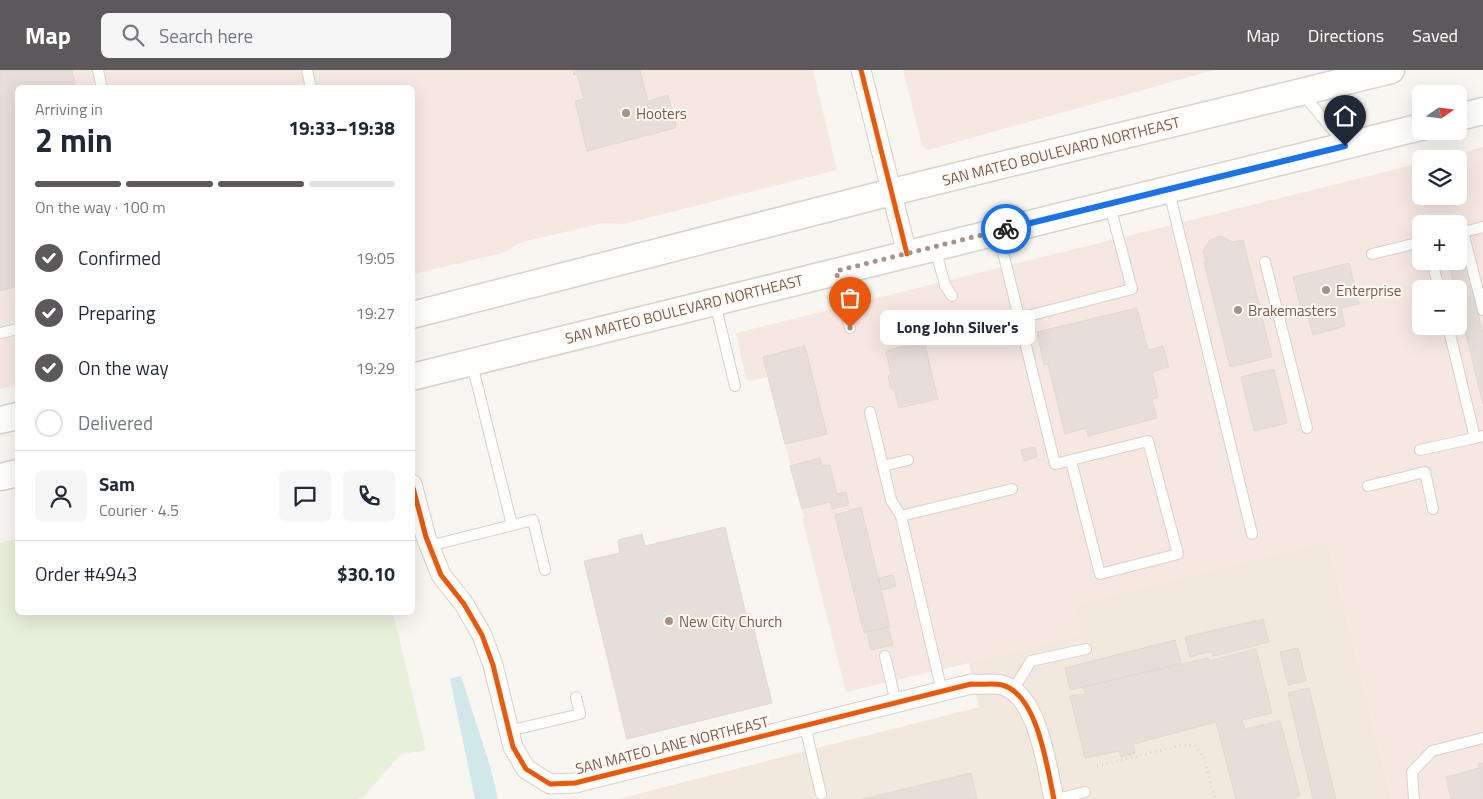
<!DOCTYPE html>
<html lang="en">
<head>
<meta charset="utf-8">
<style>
  body { margin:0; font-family:"Titillium Web",sans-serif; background:#f6f6f7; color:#1f2937; height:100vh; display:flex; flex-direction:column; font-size:19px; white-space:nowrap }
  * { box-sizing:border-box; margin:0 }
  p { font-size:16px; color:#747a83 }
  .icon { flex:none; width:28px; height:28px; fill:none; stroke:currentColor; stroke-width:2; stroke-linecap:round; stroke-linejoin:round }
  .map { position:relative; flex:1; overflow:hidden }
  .sheet { position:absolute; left:15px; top:15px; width:400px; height:530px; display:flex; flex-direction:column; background:#fff; border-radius:8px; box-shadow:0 5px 20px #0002 }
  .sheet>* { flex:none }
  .needle { width:32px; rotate:76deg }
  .controls { position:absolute; left:1412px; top:15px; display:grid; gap:10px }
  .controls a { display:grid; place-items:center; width:55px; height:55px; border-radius:8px; background:#fff; box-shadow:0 5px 20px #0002; font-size:25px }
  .pin { position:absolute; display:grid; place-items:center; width:42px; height:42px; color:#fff; margin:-51px -21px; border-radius:50% 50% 50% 0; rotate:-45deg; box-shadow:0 0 5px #0007 }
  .pin .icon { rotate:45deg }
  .courier { position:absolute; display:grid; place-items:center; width:50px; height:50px; margin:-25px; border:4px solid #1a73e8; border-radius:50%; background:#fff; color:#222; box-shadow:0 1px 6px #0007 }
  .bubble { position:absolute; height:35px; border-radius:8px; background:#fff; box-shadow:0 5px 20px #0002; font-size:16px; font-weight:700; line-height:35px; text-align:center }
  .overview em { font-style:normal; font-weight:700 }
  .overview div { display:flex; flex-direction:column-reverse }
  .overview { display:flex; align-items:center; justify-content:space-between; height:85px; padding:0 20px }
  h1 { font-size:32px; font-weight:700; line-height:38px }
  .bar { display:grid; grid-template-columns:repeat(4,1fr); gap:8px 5px; align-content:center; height:60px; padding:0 20px }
  .bar i { height:6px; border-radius:4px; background:#e0e1e3 }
  .bar .active { background:#5c585b }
  .bar p { grid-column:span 4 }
  .line { display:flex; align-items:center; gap:12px; padding:0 20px; border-top:1px solid #e0e1e3 }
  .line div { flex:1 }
  .round { display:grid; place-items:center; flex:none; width:52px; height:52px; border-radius:8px; background:#f6f6f7 }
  ol { padding:0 20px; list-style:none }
  li { display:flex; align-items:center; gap:15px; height:55px }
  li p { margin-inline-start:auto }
  li .icon { padding:5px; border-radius:50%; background:#5c585b; color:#fff; stroke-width:4 }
  li:last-child { color:#747a83 }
  li i { width:28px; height:28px; border:2px solid #e0e1e3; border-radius:50% }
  header { display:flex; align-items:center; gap:30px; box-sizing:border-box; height:70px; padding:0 25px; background:#5c585b; color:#fff }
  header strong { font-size:24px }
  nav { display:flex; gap:28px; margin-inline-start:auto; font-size:18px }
  .search { width:350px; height:45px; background:#f6f6f7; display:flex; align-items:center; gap:12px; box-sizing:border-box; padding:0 18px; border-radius:8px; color:#747a83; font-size:19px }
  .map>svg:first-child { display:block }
  .residential { fill:#f2e8de }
  .commercial { fill:#f6e8e1; fill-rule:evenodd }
  .green { fill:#e7f0db }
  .water { fill:#d0e8ea }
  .building { fill:#e6ded7; stroke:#e2d8d2 }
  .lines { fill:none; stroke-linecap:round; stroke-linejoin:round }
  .service-casing { stroke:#d7d1cb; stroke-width:12 }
  .minor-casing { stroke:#d7d1cb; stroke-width:21 }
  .secondary-casing { stroke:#d9d2cb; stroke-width:29 }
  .path { stroke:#dcd5d0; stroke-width:3; stroke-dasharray:1 4; stroke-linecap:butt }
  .service { stroke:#fefefd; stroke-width:10 }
  .minor { stroke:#fefefd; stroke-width:19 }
  .secondary { stroke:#fefefd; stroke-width:26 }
  .cycleway-casing { stroke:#fffaf3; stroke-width:8 }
  .cycleway { stroke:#e8590c; stroke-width:5 }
  .done { stroke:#a69286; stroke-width:5; stroke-dasharray:0 9 }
  .route { stroke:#1a73e8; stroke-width:6 }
  .poi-dot { fill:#a69286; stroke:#fffaf3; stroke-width:2 }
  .labels { text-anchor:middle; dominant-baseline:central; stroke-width:4; stroke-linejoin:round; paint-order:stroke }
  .poi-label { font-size:15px; fill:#7a5c4d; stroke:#fffaf3; text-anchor:start }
  .street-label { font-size:15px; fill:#7a5c4d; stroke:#fffaf3 }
</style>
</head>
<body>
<header>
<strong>Map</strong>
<div class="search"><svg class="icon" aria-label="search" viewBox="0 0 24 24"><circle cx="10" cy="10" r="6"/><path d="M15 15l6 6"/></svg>Search here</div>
<nav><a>Map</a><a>Directions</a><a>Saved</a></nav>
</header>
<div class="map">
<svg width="1483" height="729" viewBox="0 0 1483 729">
  <rect width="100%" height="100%" fill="#f9f5f0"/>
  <path class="residential" d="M1328,471L1392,729H618L979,637L969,593L1082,563L1074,534Z"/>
  <g class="commercial">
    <path d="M0,0H813L837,100L623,154L603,153L522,172L503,183L417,203L413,206L412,18H18L17,315L0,319Z"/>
    <path d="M903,0H1214L928,80L922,75Z"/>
    <path d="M1483,77V729H1392L1328,471L1075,534L1082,563L969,593L846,622L802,448L804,447L768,307L750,311L746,309L736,263L1421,93V126H1459V89H1438ZM1421,154H1459V191H1421ZM1421,219H1459V256H1421Z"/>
  </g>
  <path class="green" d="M17,469L18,542L393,543L426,680L401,684L363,727L356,729H0V473Z"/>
  <path class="water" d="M461,606L490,696L498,729H475L450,609Z"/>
  <g class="building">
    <path d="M0,0H72L76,18H18V216L0,221Z"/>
    <path d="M573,0H640L648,31L668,25L676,55L675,58L587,81L575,31L584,29L577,4L574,5Z"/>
    <path d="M1221,166L1232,172L1243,170L1272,287L1230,297L1204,192H1206L1203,181L1210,170Z"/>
    <path d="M1349,193L1359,234L1341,238L1345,256L1313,265L1308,247H1303L1293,207Z"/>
    <path d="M1466,193L1483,264V334L1459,235V219H1455L1450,197Z"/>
    <path d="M1137,238L1148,280L1163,276L1169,297L1152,302L1158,327L1152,329L1157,348L1088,366L1086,358L1065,364L1048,294L1044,295L1037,262Z"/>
    <path d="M924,271L938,329L899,338L894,319H891L888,306L891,305L886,281Z"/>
    <path d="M805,276L827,364L785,374L763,287Z"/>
    <path d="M1274,299L1287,353L1254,361L1241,307Z"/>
    <path d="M1035,377L1037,387L1024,391L1021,380Z"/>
    <path d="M820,388L822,396L830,395L837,424L846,422L849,435L832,439L830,432L802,439L790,396Z"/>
    <path d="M861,437L890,557L864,563L835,445Z"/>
    <path d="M725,457L746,544L750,543L772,633L627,669L584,491L620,483L618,470L642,464L645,476Z"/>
    <path d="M893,505L896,516L882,520L878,508Z"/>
    <path d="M1263,549L1269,572L1213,586L1212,581L1190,587L1185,567Z"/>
    <path d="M888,557L893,575L871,580L867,562Z"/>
    <path d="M1175,570L1181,593L1070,620L1065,598Z"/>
    <path d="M1298,578L1306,611L1288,615L1280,582Z"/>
    <path d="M1256,579L1272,643L1242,650L1244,659L1280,651L1300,725L1292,729H1236L1216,652L1133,674L1135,683L1121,687L1119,681L1085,688L1070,626L1086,624L1083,617L1208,588L1209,591Z"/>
    <path d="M1309,618L1336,729H1313L1288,623Z"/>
    <path d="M1483,693V729H1451L1446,707L1479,698L1478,694Z"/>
    <path d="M971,703L977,729H863Z"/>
  </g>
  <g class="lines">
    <g class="service-casing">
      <g id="service">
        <path d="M98,0L102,18"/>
        <path d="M307,0L311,18"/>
        <path d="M1302,23L1345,75"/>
        <path d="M1169,121L1252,464"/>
        <path d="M998,162L1055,394L1148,371L1178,484L1100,504L1071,391"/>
        <path d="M1463,162L1483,240"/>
        <path d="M1459,163L1483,157"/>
        <path d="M935,178L945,215L952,226"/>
        <path d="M1372,184L1421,172"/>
        <path d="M1432,191L1439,219"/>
        <path d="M1265,192L1307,358"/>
        <path d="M836,203L850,258"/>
        <path d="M715,233L735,316"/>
        <path d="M1020,248L1132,219L1110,136"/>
        <path d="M1448,256L1475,368L1483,366"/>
        <path d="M0,263L18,259"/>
        <path d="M472,294L512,455"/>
        <path d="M870,342L891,430L901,446L942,622"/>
        <path d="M1420,380L1475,368"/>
        <path d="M883,396L908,390"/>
        <path d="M1368,416L1425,402L1433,439"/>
        <path d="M901,446L1012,419"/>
        <path d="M429,476L533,450L545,500"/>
        <path d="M885,586L896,633"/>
        <path d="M1013,620L1031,591L1086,579"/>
        <path d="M805,656L821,724"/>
        <path d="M509,661L580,644L576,627"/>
        <path d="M1057,729L1085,722"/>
        <path d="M1414,729L1412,702L1432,681L1483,668"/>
      </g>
    </g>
    <g class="minor-casing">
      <g id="minor">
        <path d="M861,0L907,184"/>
        <path d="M412,414L426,467L441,505L464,534L482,565L493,595L513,677L526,699L550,714L575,713L971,614C981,615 993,613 1002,615C1038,624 1047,698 1054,729"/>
      </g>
    </g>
    <g class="secondary-casing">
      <g id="secondary">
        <path d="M1459,47L1483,41"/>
        <path d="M412,245L892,122L1391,0"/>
        <path d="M412,307L1421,57"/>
        <path d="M0,350L18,346"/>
        <path d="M0,407L18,403"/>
      </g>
    </g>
    <path class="path" d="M1097,696L1182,675L1195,676L1204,688L1215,729"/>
    <use href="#service" class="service"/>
    <use href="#minor" class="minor"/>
    <use href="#secondary" class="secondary"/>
    <g class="cycleway-casing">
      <g id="cycleway">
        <path d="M861,0L907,184"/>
        <path d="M412,414L426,467L441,505L464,534L482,565L493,595L513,677L526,699L550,714L575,713L971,614C981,615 993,613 1002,615C1038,624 1047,698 1054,729"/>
      </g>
    </g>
    <use href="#cycleway" class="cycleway"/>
  </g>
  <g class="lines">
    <path class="done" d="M850,258L836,201L1006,159"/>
    <path class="route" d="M1006,159L1345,76"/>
  </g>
  <g class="poi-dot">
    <circle cx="626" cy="43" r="5"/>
    <circle cx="1326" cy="220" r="5"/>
    <circle cx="1238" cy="240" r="5"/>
    <circle cx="669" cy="551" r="5"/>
  </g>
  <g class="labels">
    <g class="poi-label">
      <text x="636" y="43">Hooters</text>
      <text x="1336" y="220">Enterprise</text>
      <text x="1248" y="240">Brakemasters</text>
      <text x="679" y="551">New City Church</text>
    </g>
    <g class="street-label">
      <text transform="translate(1061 81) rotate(-14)">SAN MATEO BOULEVARD NORTHEAST</text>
      <text transform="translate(684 239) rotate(-14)">SAN MATEO BOULEVARD NORTHEAST</text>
      <text transform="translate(672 675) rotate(-14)">SAN MATEO LANE NORTHEAST</text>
    </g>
  </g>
</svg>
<div class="controls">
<a><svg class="needle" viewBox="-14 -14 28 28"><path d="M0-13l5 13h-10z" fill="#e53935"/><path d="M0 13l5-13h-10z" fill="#747a83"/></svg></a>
<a><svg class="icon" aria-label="layers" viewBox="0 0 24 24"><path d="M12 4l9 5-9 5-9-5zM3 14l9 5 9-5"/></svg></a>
<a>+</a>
<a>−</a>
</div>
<div class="pin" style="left:850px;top:258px;background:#ea580c"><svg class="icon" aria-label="bag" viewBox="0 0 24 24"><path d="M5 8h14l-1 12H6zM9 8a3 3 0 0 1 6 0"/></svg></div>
<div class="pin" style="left:1345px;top:76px;background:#1f2937"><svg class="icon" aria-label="home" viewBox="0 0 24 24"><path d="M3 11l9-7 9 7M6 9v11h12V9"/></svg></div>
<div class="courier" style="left:1006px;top:159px"><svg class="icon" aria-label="bike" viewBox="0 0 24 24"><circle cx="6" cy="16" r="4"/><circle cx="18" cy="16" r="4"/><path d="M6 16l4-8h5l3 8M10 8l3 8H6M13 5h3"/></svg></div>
<div class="bubble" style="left:880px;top:240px;width:155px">Long John Silver's</div>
<section class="sheet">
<div class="overview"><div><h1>2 min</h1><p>Arriving in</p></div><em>19:33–19:38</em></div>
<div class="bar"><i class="active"></i><i class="active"></i><i class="active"></i><i></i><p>On the way · 100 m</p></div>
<ol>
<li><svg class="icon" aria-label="check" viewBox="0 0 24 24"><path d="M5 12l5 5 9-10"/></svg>Confirmed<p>19:05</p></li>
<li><svg class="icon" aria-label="check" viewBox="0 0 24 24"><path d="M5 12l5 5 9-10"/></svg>Preparing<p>19:27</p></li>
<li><svg class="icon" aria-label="check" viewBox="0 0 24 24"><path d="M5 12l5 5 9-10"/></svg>On the way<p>19:29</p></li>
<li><i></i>Delivered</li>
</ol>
<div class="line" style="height:90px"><a class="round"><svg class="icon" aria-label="person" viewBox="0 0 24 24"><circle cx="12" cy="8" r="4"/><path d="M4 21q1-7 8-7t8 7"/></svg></a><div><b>Sam</b><p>Courier · 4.5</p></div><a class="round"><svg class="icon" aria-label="chat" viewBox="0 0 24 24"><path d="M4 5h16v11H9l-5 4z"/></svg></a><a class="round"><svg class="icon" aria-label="phone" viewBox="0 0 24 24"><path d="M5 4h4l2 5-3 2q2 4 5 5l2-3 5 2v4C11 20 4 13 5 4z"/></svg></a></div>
<div class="line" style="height:65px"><div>Order #4943</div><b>$30.10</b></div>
</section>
</div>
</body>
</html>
